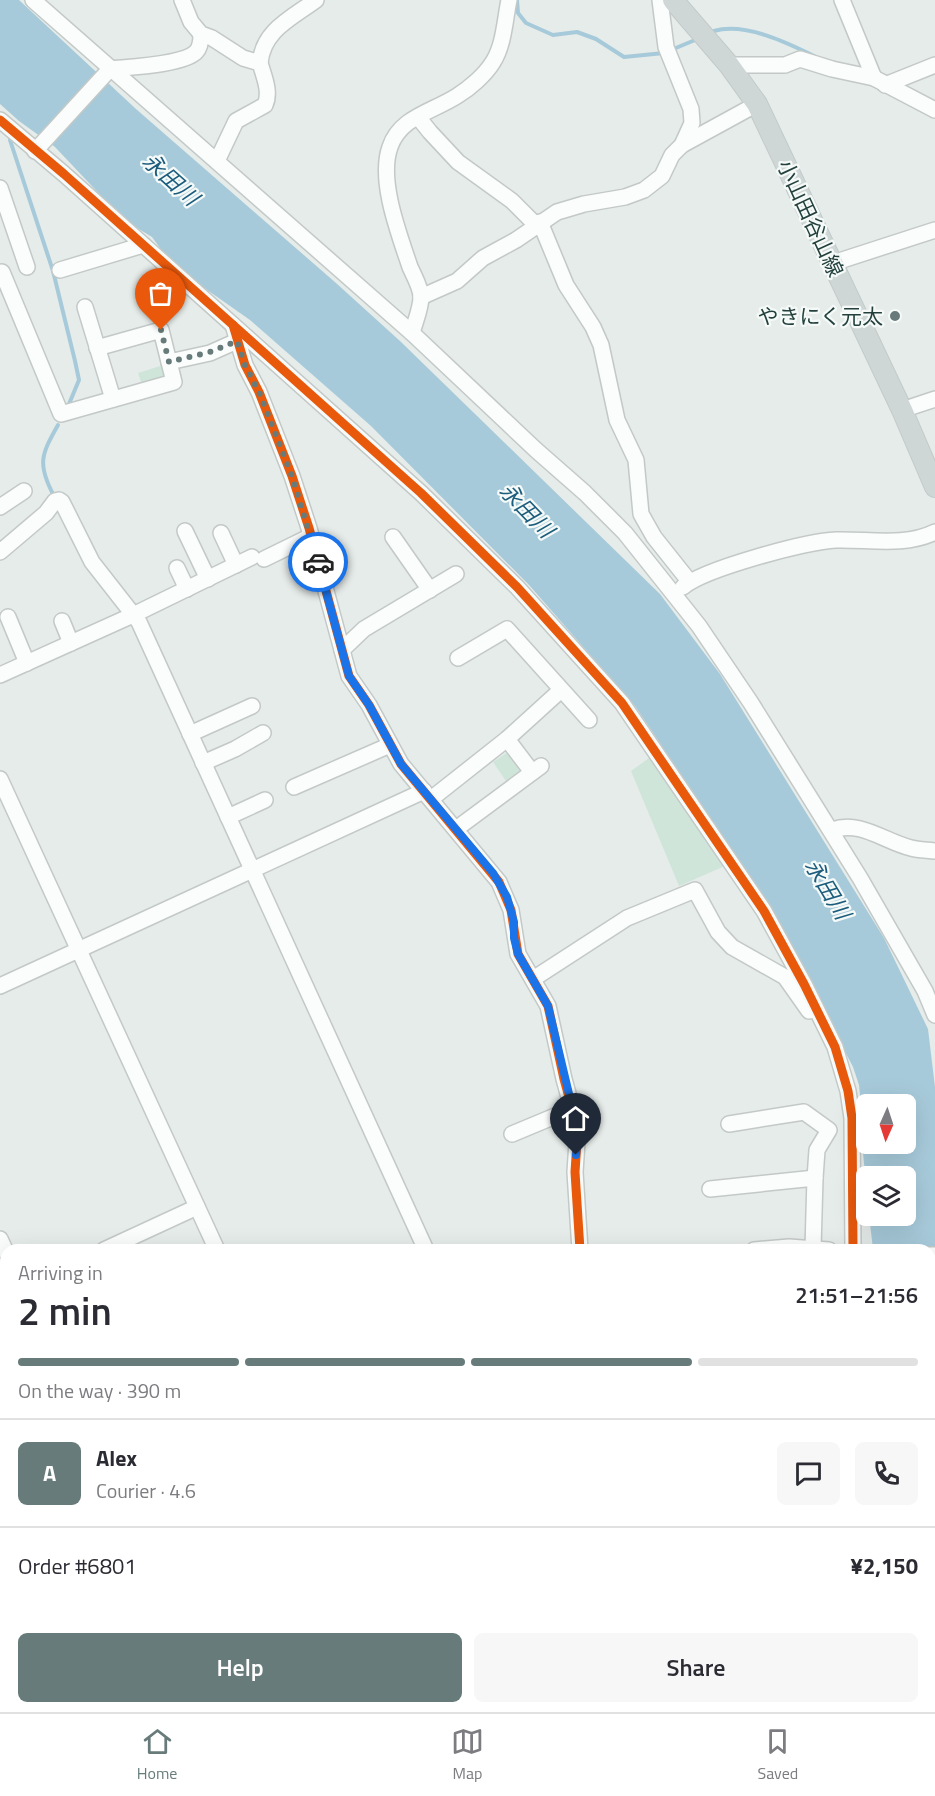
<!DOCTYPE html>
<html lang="en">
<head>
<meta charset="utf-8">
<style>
  body { margin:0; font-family:"Titillium Web","Noto Sans JP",sans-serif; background:#f7f7f7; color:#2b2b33; height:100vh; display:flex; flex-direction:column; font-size:22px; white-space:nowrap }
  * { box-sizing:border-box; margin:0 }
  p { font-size:20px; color:#7c7c81 }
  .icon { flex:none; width:33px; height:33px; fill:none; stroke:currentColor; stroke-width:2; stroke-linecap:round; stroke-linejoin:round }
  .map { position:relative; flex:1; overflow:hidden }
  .sheet { position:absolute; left:0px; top:1244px; width:936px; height:470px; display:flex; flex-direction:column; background:#fff; border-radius:18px 18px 0 0; box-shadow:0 6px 24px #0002 }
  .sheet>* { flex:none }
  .needle { width:39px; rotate:183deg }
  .fabs { position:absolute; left:856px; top:1094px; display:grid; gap:12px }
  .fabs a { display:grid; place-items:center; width:60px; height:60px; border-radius:9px; background:#fff; box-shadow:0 6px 24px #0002; font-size:30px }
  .pin { position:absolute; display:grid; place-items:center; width:51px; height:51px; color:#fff; margin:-62px -26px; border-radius:50% 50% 50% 0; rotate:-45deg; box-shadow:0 0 6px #0007 }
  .pin .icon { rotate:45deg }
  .courier { position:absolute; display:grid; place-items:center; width:60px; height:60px; margin:-30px; border:4px solid #1a73e8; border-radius:50%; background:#fff; color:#222; box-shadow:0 2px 8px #0007 }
  .overview em { font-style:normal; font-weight:600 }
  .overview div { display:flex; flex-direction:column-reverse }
  .overview { display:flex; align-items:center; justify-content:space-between; height:102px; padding:0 18px }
  h1 { font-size:39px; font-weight:600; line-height:45px }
  .bar { display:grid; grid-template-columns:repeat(4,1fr); gap:9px 6px; align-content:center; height:72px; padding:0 18px }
  .bar i { height:8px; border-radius:4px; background:#e1e1e2 }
  .bar .on { background:#677c7a }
  .bar p { grid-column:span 4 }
  .line { display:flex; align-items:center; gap:15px; padding:0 18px; border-top:2px solid #e1e1e2 }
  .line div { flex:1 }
  .round { display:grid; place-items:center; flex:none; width:63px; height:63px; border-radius:9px; background:#f7f7f7 }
  .primary-button { display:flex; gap:12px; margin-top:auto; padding:12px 18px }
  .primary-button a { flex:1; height:69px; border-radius:9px; background:#677c7a; color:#fff; font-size:24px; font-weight:600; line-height:69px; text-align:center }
  .primary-button a+a { background:#f7f7f7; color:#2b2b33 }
  .tabs { display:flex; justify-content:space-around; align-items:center; height:84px; border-top:2px solid #e1e1e2; background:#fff; font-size:16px; color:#7c7c81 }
  .tabs a { display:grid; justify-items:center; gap:3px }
  .tabs .on { color:#677c7a }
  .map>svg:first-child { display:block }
  .green { fill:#cfe5da }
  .water { fill:#a7cada; fill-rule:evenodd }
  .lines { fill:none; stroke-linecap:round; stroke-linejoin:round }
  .stream { stroke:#a7cada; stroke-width:4 }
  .minor-casing { stroke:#c3c9c7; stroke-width:18 }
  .major-casing { stroke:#c2caca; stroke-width:22 }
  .minor { stroke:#fbfcfc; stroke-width:15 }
  .major { stroke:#cfd7d6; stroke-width:20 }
  .cycleway-casing { stroke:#f5faf8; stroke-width:13 }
  .cycleway { stroke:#e8590c; stroke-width:9 }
  .done { stroke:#677c7a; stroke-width:6; stroke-dasharray:0 10.8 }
  .route { stroke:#1a73e8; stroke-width:8 }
  .poi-dot { fill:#677c7a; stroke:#f5faf8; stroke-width:2 }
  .labels { text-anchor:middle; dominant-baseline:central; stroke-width:4.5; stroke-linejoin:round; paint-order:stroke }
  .street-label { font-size:21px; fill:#23403d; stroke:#f5faf8 }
  .poi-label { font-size:21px; fill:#23403d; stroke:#f5faf8; text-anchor:end }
  .water-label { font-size:22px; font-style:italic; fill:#1c5c7d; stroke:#f5faf8 }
</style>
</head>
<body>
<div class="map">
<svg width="935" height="1712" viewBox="0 0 935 1712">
  <rect width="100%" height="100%" fill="#e6ecea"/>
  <g class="green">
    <path d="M163,365L165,374L163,379L142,385L138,373Z"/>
    <path d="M508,752L521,773L508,784L493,762Z"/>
    <path d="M656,753L725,866L679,886L631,771Z"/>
  </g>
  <g class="water">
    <path d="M0,0H19L136,109L336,283L400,341L660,594L720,674L884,938L928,1029L935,1087V1656L930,1641V1250L873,1249L869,1215H906V1176H867V1194L863,1153L865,1144L859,1085L853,1067L767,902L635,706L529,585L371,426L250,320L173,266L152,237L124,220L55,147L19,121L0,104ZM867,1104H906V1143H867Z"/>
    <path d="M871,1707H922L921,1712H871Z"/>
  </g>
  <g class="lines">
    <g class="stream">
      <path d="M517,0L518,13L526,23L553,35L577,32L596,39L624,57L664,53"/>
      <path d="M714,31C745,22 788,43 816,57"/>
      <path d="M671,50L695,40"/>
      <path d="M10,140L53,271L75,361L79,380L69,404"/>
      <path d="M54,496C37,464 41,455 58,425"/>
    </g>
    <g class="minor-casing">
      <g id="minor">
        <path d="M33,0L412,333L536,450L585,493L625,533L699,626L751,703L860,878L925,991L935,1015"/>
        <path d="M182,0L191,22L201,34L212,38L243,58L260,63C264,77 271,92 265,105L236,121L217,161"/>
        <path d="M842,0L874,78"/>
        <path d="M260,63C263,30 292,18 316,0"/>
        <path d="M729,65H785L800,59L832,69L874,78L935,110"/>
        <path d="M885,85L935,65"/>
        <path d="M418,117L430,132L458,162L512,201L537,226"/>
        <path d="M0,120L64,174L421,493L517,587L622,703L764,911L804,984L835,1047L848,1091L852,1118L853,1250"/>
        <path d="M682,145L757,104"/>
        <path d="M35,151L110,69C129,67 183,65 196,52C200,48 201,41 201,34"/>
        <path d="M0,188L27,267"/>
        <path d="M540,222L566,285L593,327L601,345L617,420L636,460L641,514L654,537L689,581"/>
        <path d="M833,263L935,230"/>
        <path d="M60,270L143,245"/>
        <path d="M0,273L2,272L61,414L174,382L161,330L97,348"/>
        <path d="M421,297L457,281L483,258L516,240L557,212L584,204L625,197L644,190L662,176L672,155L682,145L692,123L691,109L666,47L660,0"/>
        <path d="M85,307L113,399"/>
        <path d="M233,325L245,365L259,392L292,476L309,528L349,676L369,705L401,764L499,882L511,910L518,954L548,1006L564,1079L575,1119L577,1142L575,1172L580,1250"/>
        <path d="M412,333C415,322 421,308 421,297C421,288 414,276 410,267C399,234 378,180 390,147C400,117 432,112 457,96C470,88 485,75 493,62C504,45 505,19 509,0"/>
        <path d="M169,362L210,353L237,341"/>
        <path d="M902,410L935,399"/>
        <path d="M0,507L24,491"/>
        <path d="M185,531L208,579"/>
        <path d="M221,533L236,565"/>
        <path d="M393,537L430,590"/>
        <path d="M0,552L46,513L55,501L59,500L62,502L92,562L139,622L426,1250"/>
        <path d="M264,559L311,536"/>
        <path d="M177,568L187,589"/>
        <path d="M683,587C704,569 807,541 836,540C868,539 905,547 935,532"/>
        <path d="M8,617L27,663"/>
        <path d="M62,621L71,643"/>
        <path d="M342,650L364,629L456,574"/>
        <path d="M458,658L507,629L589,720"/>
        <path d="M0,675L133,615L252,557"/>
        <path d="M190,734L252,706"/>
        <path d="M507,739L532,772"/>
        <path d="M203,763L235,749L263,733"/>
        <path d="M0,779L217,1250"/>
        <path d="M294,787L390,745"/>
        <path d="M431,799L507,739L561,690"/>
        <path d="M228,817L265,800"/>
        <path d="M456,829L541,766"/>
        <path d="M832,830C861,820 883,841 911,848C918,850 927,850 935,851"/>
        <path d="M533,979L627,918L695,890L718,932L732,947L785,977L809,1011"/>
        <path d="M0,986L424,791"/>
        <path d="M729,1124L804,1112L829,1130L817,1150L815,1178"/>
        <path d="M512,1134L572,1109"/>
        <path d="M710,1189L815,1178L813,1248"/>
        <path d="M0,1239L6,1252"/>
        <path d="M104,1250L197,1207"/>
        <path d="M754,1250L789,1247L829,1250"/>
        <path d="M930,1255H935"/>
        <path d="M0,1298L6,1295"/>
        <path d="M0,1451L6,1457"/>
        <path d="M0,1537L6,1534"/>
        <path d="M246,1707L251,1712"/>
        <path d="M427,1707L430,1712"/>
        <path d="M595,1707V1712"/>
        <path d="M31,1712L41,1707"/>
        <path d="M642,1712L644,1707"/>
        <path d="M849,1712V1707"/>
        <path d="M930,1712L931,1701L935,1696"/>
      </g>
    </g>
    <g class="major-casing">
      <path id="major" d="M673,0L729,65L757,104L902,410L935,487"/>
    </g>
    <use href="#minor" class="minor"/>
    <use href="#major" class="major"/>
    <g class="cycleway-casing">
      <g id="cycleway">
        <path d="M0,120L64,174L421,493L517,587L622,703L764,911L804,984L835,1047L848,1091L852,1118L853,1250"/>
        <path d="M233,325L245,365L259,392L292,476L309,528L349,676L369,705L401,764L499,882L511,910L518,954L548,1006L564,1079L575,1119L577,1142L575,1172L580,1250"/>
      </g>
    </g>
    <use href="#cycleway" class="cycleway"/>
  </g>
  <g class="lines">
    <path class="done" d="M161,330L169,362L210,352L237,341L245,365L259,392L292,476L318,562"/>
    <path class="route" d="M318,562L349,676L369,705L401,764L493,873L507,897L514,922V938L518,954L548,1006L575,1119L577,1142L576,1155"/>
  </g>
  <circle class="poi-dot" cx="895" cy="316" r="6"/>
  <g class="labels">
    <g class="street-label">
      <text transform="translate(811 218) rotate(65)">小山田谷山線</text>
    </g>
    <g class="poi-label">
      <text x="883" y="316">やきにく元太</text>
    </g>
    <g class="water-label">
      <text transform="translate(171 179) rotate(42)">永田川</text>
      <text transform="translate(527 510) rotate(46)">永田川</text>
      <text transform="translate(828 889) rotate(59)">永田川</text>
    </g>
  </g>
</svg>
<div class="fabs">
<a><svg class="needle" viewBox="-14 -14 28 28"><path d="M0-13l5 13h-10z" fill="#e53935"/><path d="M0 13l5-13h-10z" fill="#7c7c81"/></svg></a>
<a><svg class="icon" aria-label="layers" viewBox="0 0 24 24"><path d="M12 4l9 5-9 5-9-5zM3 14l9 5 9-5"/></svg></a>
</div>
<div class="pin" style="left:161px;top:330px;background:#ea580c"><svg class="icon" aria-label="bag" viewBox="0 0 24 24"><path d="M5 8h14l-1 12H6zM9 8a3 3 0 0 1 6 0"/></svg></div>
<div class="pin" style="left:576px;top:1155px;background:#1f2937"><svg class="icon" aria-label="home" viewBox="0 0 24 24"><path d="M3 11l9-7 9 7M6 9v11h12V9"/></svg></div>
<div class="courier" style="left:318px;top:562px"><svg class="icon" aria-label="car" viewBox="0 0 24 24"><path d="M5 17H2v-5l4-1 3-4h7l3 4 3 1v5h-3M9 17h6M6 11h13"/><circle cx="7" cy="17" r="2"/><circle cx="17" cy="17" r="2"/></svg></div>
<section class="sheet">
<div class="overview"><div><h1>2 min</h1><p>Arriving in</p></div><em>21:51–21:56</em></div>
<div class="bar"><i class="on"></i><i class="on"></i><i class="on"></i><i></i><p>On the way · 390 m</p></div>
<div class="line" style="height:108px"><b class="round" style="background:#677c7a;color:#fff">A</b><div><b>Alex</b><p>Courier · 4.6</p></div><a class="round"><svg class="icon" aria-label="chat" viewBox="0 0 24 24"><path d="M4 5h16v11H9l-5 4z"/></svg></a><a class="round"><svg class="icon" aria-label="phone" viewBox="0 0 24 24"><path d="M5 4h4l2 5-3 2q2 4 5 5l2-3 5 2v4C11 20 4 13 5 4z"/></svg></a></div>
<div class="line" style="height:78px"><div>Order #6801</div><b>¥2,150</b></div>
<div class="primary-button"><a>Help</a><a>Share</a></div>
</section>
</div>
<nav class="tabs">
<a class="on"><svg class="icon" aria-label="home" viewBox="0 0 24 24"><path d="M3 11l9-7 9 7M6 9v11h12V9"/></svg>Home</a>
<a><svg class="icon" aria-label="map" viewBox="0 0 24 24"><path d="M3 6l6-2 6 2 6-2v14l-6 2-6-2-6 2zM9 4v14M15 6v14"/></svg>Map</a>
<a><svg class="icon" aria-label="saved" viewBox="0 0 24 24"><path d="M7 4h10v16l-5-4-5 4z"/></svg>Saved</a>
</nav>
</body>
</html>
